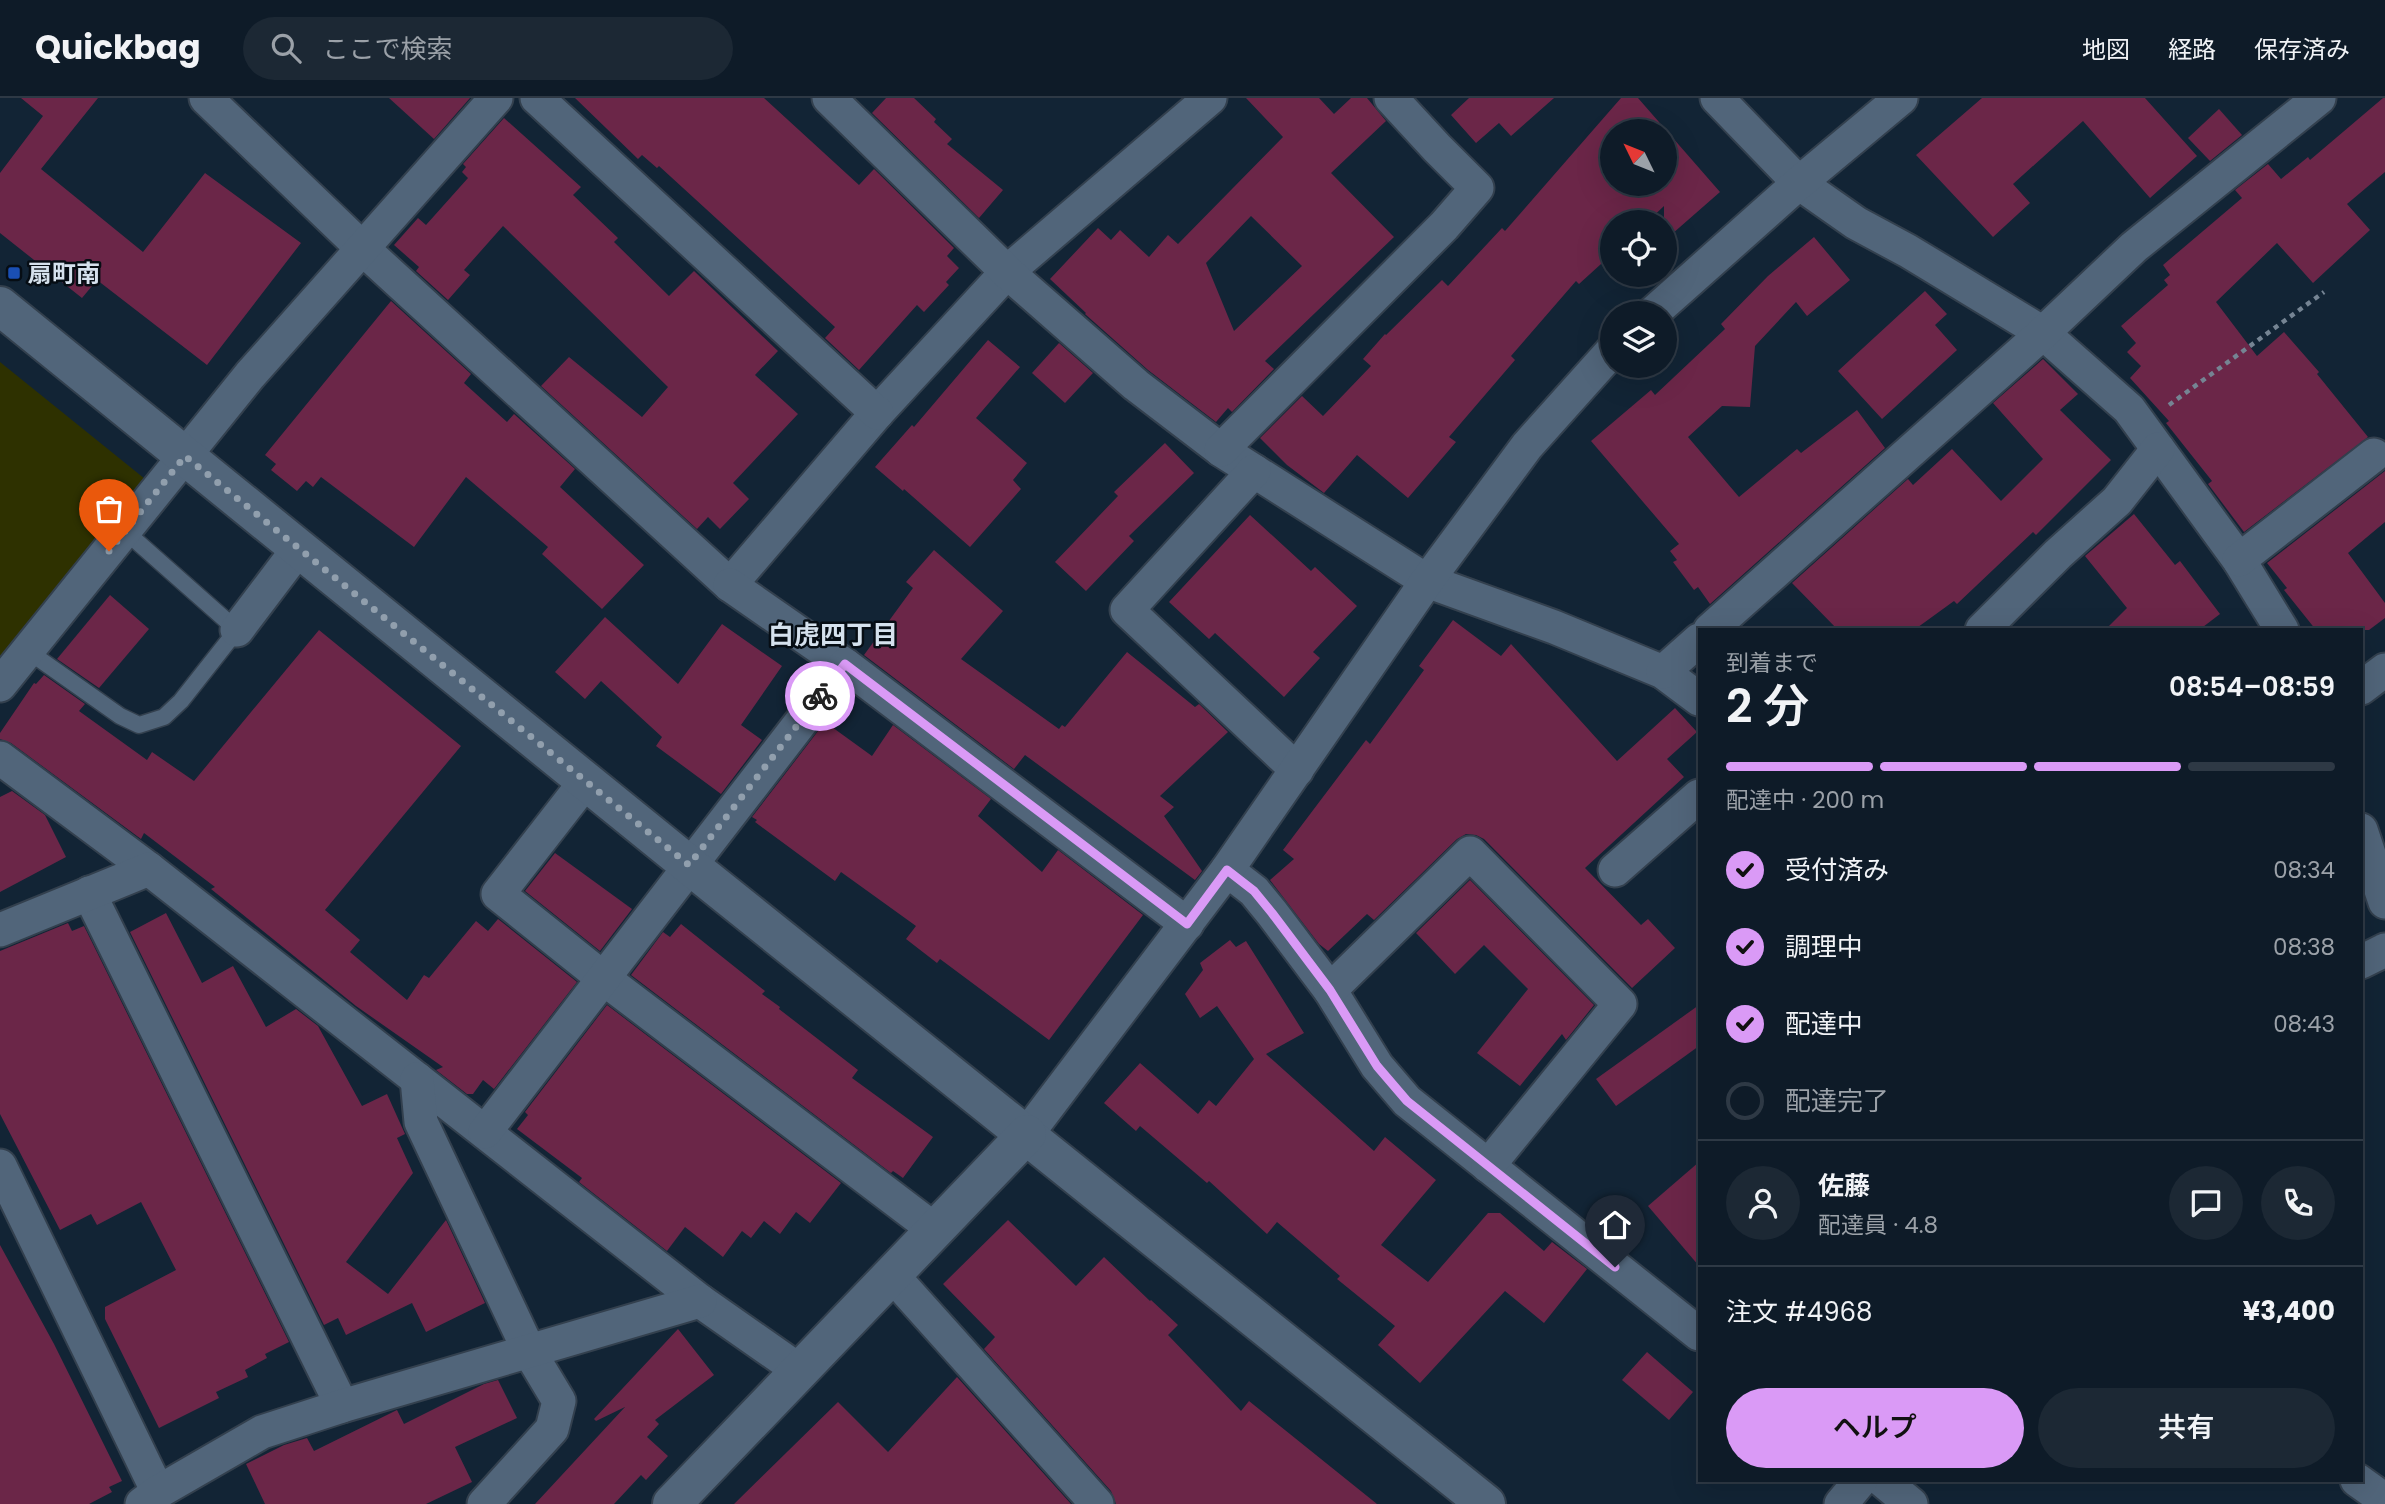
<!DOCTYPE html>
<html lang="ja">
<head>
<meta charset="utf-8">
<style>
  body { margin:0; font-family:Poppins,"Noto Sans JP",sans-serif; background:#1c2834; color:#f1f3f6; height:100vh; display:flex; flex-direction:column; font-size:26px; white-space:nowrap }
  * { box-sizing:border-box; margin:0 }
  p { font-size:23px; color:#9ba1a8 }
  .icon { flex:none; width:38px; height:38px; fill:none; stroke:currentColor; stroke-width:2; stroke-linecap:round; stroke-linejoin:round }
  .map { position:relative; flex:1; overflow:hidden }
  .details { position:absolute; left:1698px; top:530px; width:665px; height:854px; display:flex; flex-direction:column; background:#0e1b28; border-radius:0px; box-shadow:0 7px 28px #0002,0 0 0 2px #2e3945 }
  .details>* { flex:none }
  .needle { width:46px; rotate:313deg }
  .tools { position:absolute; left:1600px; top:21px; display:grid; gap:14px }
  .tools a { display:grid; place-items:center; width:77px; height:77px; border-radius:50%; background:#0e1b28; box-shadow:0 7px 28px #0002,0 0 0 2px #2e3945; font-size:35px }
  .pin { position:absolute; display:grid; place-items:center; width:60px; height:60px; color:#fff; margin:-72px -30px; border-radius:50% 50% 50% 0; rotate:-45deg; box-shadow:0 0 7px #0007 }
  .pin .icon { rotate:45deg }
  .courier { position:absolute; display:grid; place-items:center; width:70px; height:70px; margin:-35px; border:5px solid #da9af6; border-radius:50%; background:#fff; color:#222; box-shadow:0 2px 9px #0007 }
  .overview em { font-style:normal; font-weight:600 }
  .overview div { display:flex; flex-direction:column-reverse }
  .overview { display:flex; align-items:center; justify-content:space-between; height:119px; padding:0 28px }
  h1 { font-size:46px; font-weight:600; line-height:52px }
  .bar { display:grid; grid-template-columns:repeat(4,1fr); gap:10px 7px; align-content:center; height:84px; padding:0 28px }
  .bar i { height:9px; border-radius:5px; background:#2e3945 }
  .bar .selected { background:#da9af6 }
  .bar p { grid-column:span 4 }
  .line { display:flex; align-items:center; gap:18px; padding:0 28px; border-top:2px solid #2e3945 }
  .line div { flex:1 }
  .round { display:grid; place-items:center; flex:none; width:74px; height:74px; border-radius:37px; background:#1c2834 }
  ol { padding:0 28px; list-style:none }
  li { display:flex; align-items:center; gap:21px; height:77px }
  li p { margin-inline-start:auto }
  li .icon { padding:7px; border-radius:50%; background:#da9af6; color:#111; stroke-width:4 }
  li:last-child { color:#9ba1a8 }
  li i { width:38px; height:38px; border:4px solid #2e3945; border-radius:50% }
  .button { display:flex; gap:14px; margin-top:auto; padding:14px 28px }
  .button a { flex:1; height:80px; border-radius:42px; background:#da9af6; color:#111; font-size:28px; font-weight:600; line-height:80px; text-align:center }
  .button a+a { background:#1c2834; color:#f1f3f6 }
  header { display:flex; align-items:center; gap:42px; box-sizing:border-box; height:98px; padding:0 35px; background:#0e1b28; border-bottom:2px solid #2e3945 }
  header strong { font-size:33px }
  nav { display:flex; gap:38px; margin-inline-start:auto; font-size:24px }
  .search { width:490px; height:63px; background:#1c2834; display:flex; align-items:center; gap:18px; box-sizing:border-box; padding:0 24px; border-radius:38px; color:#9ba1a8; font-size:26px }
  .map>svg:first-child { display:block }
  .green { fill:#2e3100 }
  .building { fill:#6b2648; fill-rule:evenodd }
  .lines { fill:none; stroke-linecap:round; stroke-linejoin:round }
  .service-casing { stroke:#33404e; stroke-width:19 }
  .minor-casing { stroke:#33404e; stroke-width:37 }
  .tertiary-casing { stroke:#33404e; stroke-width:42 }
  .path { stroke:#758493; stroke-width:4.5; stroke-dasharray:5 5; stroke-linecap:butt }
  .service { stroke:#51657a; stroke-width:16 }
  .minor { stroke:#51657a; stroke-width:33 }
  .tertiary { stroke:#51657a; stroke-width:38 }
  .done { stroke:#919fad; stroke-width:7; stroke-dasharray:0 12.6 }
  .route { stroke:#da9af6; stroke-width:9 }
  .transit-dot { fill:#1a4fb4; stroke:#060d14; stroke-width:2.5 }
  .labels { text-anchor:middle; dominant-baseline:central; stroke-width:5; stroke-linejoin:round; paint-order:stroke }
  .poi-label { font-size:24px; font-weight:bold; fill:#d5e1ed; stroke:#060d14; text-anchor:start }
  .neighbourhood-label { font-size:26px; font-weight:bold; fill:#d5e1ed; stroke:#060d14 }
</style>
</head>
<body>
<header>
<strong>Quickbag</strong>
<div class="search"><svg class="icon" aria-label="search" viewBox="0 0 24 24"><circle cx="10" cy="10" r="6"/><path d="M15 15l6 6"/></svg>ここで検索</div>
<nav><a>地図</a><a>経路</a><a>保存済み</a></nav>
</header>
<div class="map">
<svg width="2385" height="1406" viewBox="0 0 2385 1406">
  <rect width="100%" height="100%" fill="#122435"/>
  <path class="green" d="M0,264L150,385L0,568Z"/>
  <g class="building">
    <path d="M21,0H98L41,71L143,154L205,75L301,145L207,267L97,182L82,200L0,135V75L43,18Z"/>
    <path d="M389,0H470L434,41Z"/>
    <path d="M575,0H764L859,87L874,71L954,150L947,158L959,170L946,184L949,187L924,214L917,207L859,272L825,240L835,229L659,68L657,70L642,57L638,61Z"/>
    <path d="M886,0H914L936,21L934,24L952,41L947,46L1003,92L979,120L872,15Z"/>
    <path d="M1246,0H1319L1334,16L1351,0H1367L1386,23L1331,75L1394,139L1265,263L1274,271L1232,314L1228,310L1216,324L1148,272L1085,216L1086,215L1050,181L1098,130L1111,142L1120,132L1149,159L1168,137L1178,146L1283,39ZM1251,118L1302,168L1234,233L1206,165Z"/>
    <path d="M1469,0H1554L1511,38L1499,25L1476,45L1451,17Z"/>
    <path d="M1621,0H1638L1720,94L1664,143V108L1647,124H1612V156L1579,186L1576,183L1511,258L1515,262L1449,339L1456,344L1408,400L1357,357L1324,395L1287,367L1260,340L1302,298L1323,318L1371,268L1363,261L1385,236L1386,237L1442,182L1448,188L1502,130L1505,133ZM1612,33H1664V86H1612Z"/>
    <path d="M1982,0H2145L2197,58L2150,100L2083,23L2013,86L2030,105L1993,139L1916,57Z"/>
    <path d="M2383,0H2385V74L2347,106L2370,132L2313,185L2277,145L2216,204L2257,258L2284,234L2319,274L2317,276L2368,339L2244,434L2208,386L2212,383L2166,325L2169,323L2130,280L2141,268L2127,254L2136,245L2121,228L2168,187L2164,182L2170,177L2163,167L2242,100L2235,92L2268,66L2281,81L2308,59L2310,62Z"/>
    <path d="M2219,11L2242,37L2210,63L2188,40Z"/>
    <path d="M504,20L581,89L573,97L618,140L614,144L669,198L694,173L778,253L755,277L798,316L733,385L749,401L720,431L708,419L697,431L541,288L569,259L642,319L668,289L503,128L464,172L470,177L448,202L416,173L419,169L394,147L418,120L426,127L468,80L462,74L466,69L463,66Z"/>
    <path d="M1814,139L1850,182L1807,218L1796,204L1755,248L1750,309L1722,308L1688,339L1739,399L1797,351L1801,355L1857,312L1885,350L1710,506L1698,489L1694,492L1673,464L1677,462L1670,453L1679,446L1591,343L1651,292L1655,297L1725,231L1721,226L1768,178Z"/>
    <path d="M1925,193L1947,216L1935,227L1957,252L1882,321L1838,273Z"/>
    <path d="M391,203L471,276L464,285L507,324L514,316L575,371L560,389L644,467L602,511L542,456L548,449L466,379L414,449L321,379L313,389L306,383L297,393L271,372L276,366L265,357Z"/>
    <path d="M988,242L1020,269L976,320L1027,365L1013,382L1021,391L970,449L904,391L903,393L875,369L912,327L914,329Z"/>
    <path d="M1059,245L1093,275L1065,305L1032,275Z"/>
    <path d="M2043,261L2078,296L2060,312L2111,362L2036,437L2033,434L1957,506L1954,503L1914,532H1838L1792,485L1908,381L1913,387L1952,351L2001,403L2043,361L1993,305Z"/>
    <path d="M1165,345L1194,375L1129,438L1134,443L1086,493L1055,464L1118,398L1114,394Z"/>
    <path d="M2385,373V424L2348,455L2385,505V520L2369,532H2316L2284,492L2287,490L2267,465Z"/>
    <path d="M2134,416L2175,467L2180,463L2220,516L2199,532H2105L2127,510L2085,458Z"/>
    <path d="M1250,417L1311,473L1315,469L1357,508L1313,554L1320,560L1284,599L1215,535L1209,541L1169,504Z"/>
    <path d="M934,452L1003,513L961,561L1059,631L1062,627L1065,629L1127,554L1195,609L1199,606L1228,634L1160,698L1174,709L1164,718L1202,773L1195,782L1025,657L1014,671L864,557L913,490L906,484Z"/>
    <path d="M110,497L149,531L99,590L57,561Z"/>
    <path d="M605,519L678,586L722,526L782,568L741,627L762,642L721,696L656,648L662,639L601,583L585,601L555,574Z"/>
    <path d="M1453,522L1501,558L1511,546L1617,663L1675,610L1697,634L1667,661L1684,679L1585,770L1641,827L1648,821L1675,850L1632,890L1484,741L1476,737L1466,736L1457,741L1374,822L1367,816L1328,853L1319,846L1270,782L1294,761L1283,752L1366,642L1370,646L1424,572L1419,568Z"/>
    <path d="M319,532L461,648L325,812L360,842L350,854L407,902L424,877L429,880L476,823L488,833L498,821L577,884L494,991L483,982L473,996H467L436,972L443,969L356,908L211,791L215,789L144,735L141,741L11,645L0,641V635L34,585L36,586L44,577L85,606L79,613L147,662L152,654L194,683Z"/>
    <path d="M825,624L872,658L893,627L991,701L978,718L1042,774L1058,752L1143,817L1049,942L940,861L937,865L906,841L916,828L841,774L835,783L755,724L757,722L752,719Z"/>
    <path d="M12,693L45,717L66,759L0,794V699Z"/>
    <path d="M555,755L632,811L600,853L525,793Z"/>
    <path d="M1470,782L1594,907L1566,942L1562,936L1520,988L1477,955L1528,891L1484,847L1455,876L1416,835Z"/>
    <path d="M166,815L202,885L233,868L266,929L296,911L318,928L362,1008L387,996L405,1036L397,1040L413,1075L346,1164L388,1196L446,1122L485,1205L426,1234L412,1205L346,1237L338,1220L324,1227L130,834Z"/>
    <path d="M68,825L72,833L84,828L289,1244L265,1256L267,1260L245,1272L248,1279L216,1294L219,1300L159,1330L105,1221V1209L176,1172L141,1104L97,1127L91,1116L60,1132L0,1016V853Z"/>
    <path d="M681,826L765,893L762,896L780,909L779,911L858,972L852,980L933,1039L903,1080L893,1073L891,1075L631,877L663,834L670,839Z"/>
    <path d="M1230,842L1236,849L1246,843L1304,935L1266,956L1374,1053L1385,1039L1436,1082L1381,1147L1428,1184L1488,1115H1500L1544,1153L1552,1144L1587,1171L1544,1225L1505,1193L1420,1285L1378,1247L1395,1228L1337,1181L1340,1178L1277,1124L1267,1136L1209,1083L1207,1085L1140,1028L1136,1033L1104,1005L1140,965L1198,1016L1209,1002L1216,1008L1254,961L1217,908L1200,920L1185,896L1203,872L1200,865Z"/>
    <path d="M607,907L841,1085L810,1125L796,1114L780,1136L764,1123L751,1140L742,1133L723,1159L685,1129L667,1153L579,1084L582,1080L517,1031L528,1017L525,1014Z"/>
    <path d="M1699,907V948L1616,1008L1596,981Z"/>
    <path d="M1699,1064V1168L1648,1108Z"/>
    <path d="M1008,1122L1076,1188L1104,1159L1150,1203L1151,1202L1178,1227L1168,1237L1241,1313L1249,1303L1377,1406H1116L1111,1393L984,1251L995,1239L943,1186Z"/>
    <path d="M0,1147L54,1246L122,1383L109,1389L112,1394L89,1406H0Z"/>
    <path d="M678,1231L714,1277L655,1322L659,1326L647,1339L668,1358L646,1382L641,1377L614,1406H535L625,1309L596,1323L594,1321Z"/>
    <path d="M1647,1254L1693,1294L1669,1322L1622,1282Z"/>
    <path d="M957,1279L1071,1406H734L838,1304L888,1354Z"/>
    <path d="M498,1282L517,1320L455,1349L472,1384L426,1406H265L246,1366L284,1347L307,1340L314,1353L397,1312L404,1326L484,1286Z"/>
  </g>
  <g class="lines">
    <g class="service-casing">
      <path id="service" d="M28,553L120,618L139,627L164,619L181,603L237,532L125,433"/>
    </g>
    <g class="minor-casing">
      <g id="minor">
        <path d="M206,0L362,150L730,487L877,315L1007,174L1210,0"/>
        <path d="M537,0L877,315"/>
        <path d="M829,0L1007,174L1136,287L1221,352L1427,483L1554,529L1663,574L1699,601"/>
        <path d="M1717,0L1799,85L1856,125L1908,153L2043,235L2129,311L2239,462L2282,532"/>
        <path d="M1653,215L1799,85L1901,0"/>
        <path d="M1221,352L1444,128L1477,90L1437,50L1391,0"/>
        <path d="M1254,373L1127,512L1297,672"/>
        <path d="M2239,462L2374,357"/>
        <path d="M730,487L845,567L1187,826"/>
        <path d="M237,532L299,450"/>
        <path d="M1710,532L2043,235L2134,149L2319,0"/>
        <path d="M1982,532L2058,456L2117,403L2158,351"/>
        <path d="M1663,574L1699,542"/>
        <path d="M0,587L250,277L496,0"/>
        <path d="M2361,590L2385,572"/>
        <path d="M0,660L149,771"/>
        <path d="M586,683L498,796L603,880L935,1132"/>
        <path d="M2361,732L2385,804"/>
        <path d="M1227,772L1254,793L1272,815L1330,892L1377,968L1407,1003L1699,1236"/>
        <path d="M1615,772L1699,698"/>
        <path d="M89,795L342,1308"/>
        <path d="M0,832L149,771L700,1203L800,1273"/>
        <path d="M2361,864L2385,852"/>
        <path d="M1330,892L1470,755L1620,906L1488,1068"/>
        <path d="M417,981L421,1024L529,1253L559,1303L552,1331L484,1406"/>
        <path d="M485,1034L845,567"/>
        <path d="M1027,1036L1227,772L1427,483L1527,348L1612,253"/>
        <path d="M0,1068L158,1394"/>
        <path d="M892,1177L1097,1406"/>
        <path d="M1882,1382L1911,1406"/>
        <path d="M2357,1382L2385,1402"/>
        <path d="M142,1406L158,1394L262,1334L342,1308L700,1203"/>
        <path d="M1841,1406L1861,1382"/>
      </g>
    </g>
    <g class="tertiary-casing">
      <g id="tertiary">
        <path d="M0,208L689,767L1486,1406"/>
        <path d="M672,1406L1027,1036"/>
      </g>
    </g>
    <path class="path" d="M2169,307L2324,194"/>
    <use href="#service" class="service"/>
    <use href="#minor" class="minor"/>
    <use href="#tertiary" class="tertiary"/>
  </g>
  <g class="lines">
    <path class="done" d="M109,453L185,358L689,767L820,598"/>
    <path class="route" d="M820,598L845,566L1187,826L1227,772L1254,793L1272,815L1330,892L1377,968L1407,1003L1615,1169"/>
  </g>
  <rect class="transit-dot" x="7" y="168" width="14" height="14" rx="3.5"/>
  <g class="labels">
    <g class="poi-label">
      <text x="28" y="175">扇町南</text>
    </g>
    <g class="neighbourhood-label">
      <text x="833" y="537">白虎四丁目</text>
    </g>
  </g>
</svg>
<div class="tools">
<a><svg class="needle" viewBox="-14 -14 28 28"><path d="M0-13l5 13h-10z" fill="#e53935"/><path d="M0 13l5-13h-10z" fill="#9ba1a8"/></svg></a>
<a><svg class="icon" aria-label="locate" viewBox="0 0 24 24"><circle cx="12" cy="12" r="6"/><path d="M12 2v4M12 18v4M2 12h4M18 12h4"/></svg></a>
<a><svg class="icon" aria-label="layers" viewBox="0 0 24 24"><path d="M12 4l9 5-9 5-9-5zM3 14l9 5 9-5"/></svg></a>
</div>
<div class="pin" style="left:109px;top:453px;background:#ea580c"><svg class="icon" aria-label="bag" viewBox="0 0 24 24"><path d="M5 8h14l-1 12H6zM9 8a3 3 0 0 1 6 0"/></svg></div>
<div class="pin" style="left:1615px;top:1169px;background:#1f2937"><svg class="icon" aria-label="home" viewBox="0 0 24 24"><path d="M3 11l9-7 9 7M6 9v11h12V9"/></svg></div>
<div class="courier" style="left:820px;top:598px"><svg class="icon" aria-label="bike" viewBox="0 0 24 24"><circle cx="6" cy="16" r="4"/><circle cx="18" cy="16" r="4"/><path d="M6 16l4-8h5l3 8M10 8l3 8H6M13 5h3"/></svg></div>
<section class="details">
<div class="overview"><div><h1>2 分</h1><p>到着まで</p></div><em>08:54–08:59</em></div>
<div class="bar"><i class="selected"></i><i class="selected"></i><i class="selected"></i><i></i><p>配達中 · 200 m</p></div>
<ol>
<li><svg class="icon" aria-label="check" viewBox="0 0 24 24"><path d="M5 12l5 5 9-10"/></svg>受付済み<p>08:34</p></li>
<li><svg class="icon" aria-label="check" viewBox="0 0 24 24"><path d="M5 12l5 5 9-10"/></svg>調理中<p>08:38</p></li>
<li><svg class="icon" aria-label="check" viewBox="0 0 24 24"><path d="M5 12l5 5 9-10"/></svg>配達中<p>08:43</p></li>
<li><i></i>配達完了</li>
</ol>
<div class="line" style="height:126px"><a class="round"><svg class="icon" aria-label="person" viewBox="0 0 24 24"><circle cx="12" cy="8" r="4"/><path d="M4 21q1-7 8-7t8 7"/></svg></a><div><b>佐藤</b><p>配達員 · 4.8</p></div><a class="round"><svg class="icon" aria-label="chat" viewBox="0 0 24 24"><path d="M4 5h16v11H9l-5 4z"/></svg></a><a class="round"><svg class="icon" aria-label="phone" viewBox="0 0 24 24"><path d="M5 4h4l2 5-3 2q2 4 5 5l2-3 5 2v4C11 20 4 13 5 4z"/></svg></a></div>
<div class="line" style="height:91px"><div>注文 #4968</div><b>¥3,400</b></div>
<div class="button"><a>ヘルプ</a><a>共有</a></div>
</section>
</div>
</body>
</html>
